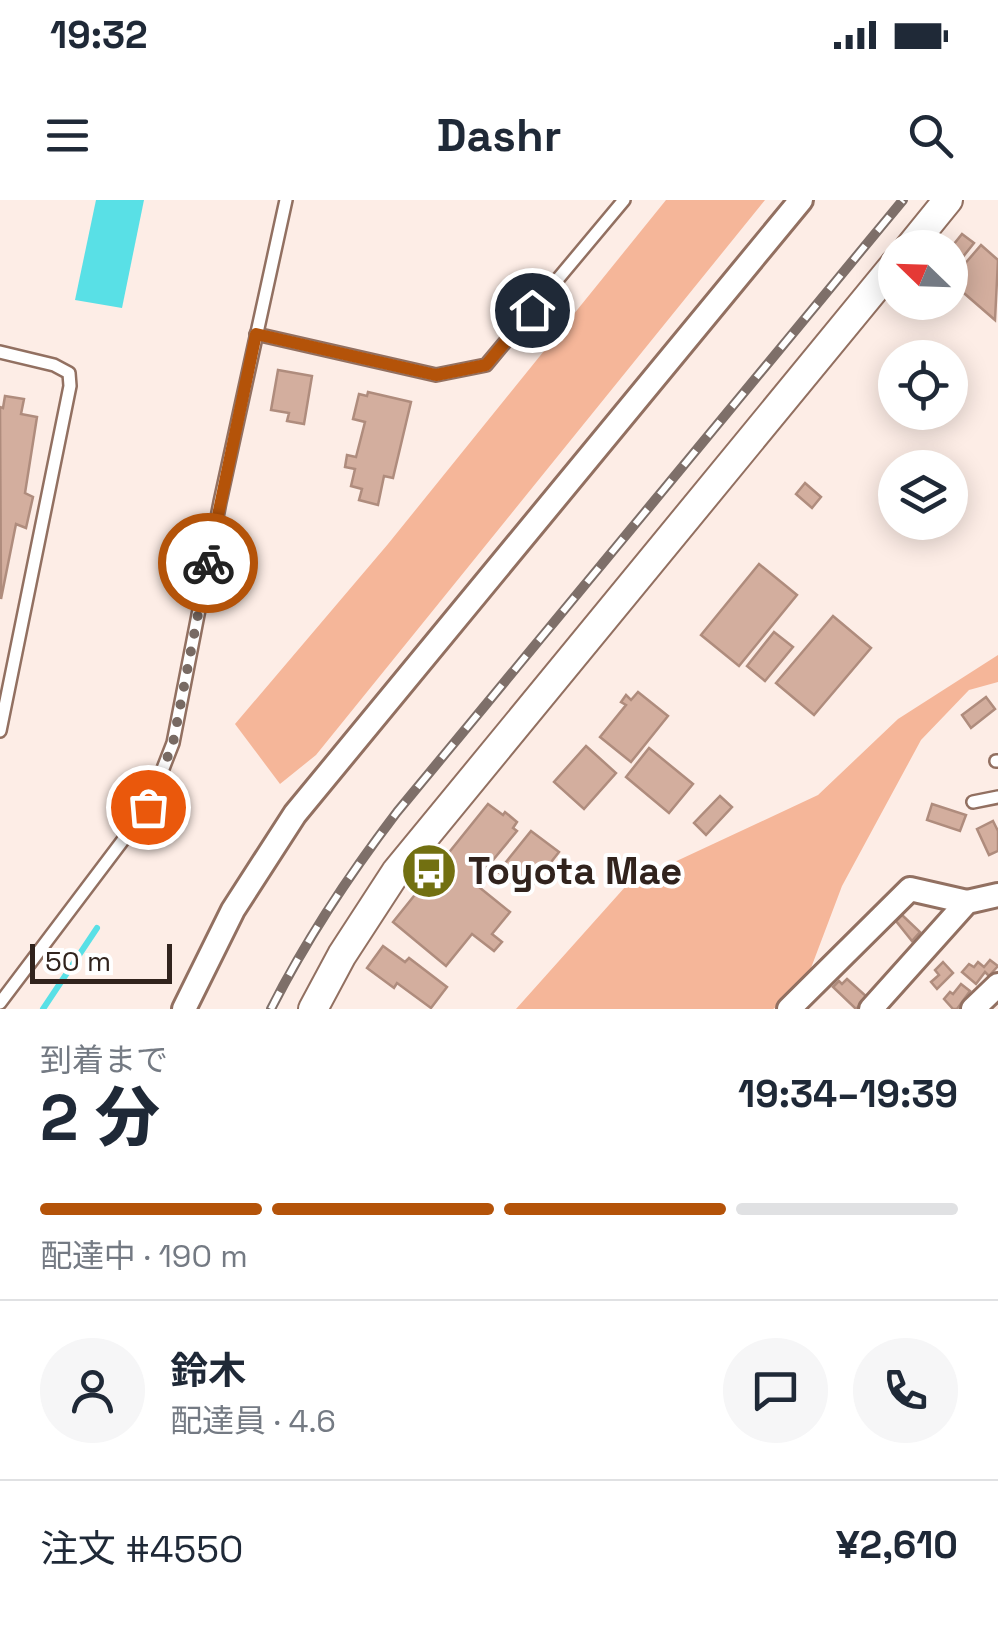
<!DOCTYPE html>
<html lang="ja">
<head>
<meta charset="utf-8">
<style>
  body { margin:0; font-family:"Space Grotesk","Noto Sans JP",sans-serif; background:#f6f6f7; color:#1f2937; height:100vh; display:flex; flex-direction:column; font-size:38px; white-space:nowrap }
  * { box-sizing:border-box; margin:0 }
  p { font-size:32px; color:#747a83 }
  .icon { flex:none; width:55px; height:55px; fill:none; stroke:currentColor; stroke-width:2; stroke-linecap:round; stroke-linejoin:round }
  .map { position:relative; height:809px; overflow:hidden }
  .sheet { display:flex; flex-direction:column; background:#fff; flex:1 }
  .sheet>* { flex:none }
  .needle { width:65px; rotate:293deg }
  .buttons { position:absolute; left:878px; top:30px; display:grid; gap:20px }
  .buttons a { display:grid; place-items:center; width:90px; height:90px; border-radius:50%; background:#fff; box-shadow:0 5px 25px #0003; font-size:50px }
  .scale { position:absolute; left:30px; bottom:25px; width:142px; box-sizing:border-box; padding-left:10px; border:5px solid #31231d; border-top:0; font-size:28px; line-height:35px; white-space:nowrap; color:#31231d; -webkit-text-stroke:8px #fff; paint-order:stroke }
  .pin { position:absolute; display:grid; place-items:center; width:85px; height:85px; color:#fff; margin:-42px; border:5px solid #fff; border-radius:50%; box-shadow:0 2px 10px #0007 }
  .courier { position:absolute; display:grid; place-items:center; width:100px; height:100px; margin:-50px; border:8px solid #b45309; border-radius:50%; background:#fff; color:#222; box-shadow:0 2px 12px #0007 }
  .headline em { font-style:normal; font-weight:800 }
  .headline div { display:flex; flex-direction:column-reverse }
  .headline { display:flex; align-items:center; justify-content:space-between; height:170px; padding:0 40px }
  h1 { font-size:65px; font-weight:800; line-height:75px }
  .bar { display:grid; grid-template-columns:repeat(4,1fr); gap:15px 10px; align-content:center; height:120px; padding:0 40px }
  .bar i { height:12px; border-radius:8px; background:#e0e1e3 }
  .bar .on { background:#b45309 }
  .bar p { grid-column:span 4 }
  .line { display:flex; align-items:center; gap:25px; padding:0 40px; border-top:2px solid #e0e1e3 }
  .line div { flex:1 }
  .round { display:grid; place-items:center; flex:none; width:105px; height:105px; border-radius:52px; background:#f6f6f7 }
  .status { display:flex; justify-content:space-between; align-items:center; height:70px; padding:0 50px; background:#fff; direction:ltr }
  .status svg { height:28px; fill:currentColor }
  header { display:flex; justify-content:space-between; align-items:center; height:130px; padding:0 40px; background:#fff; font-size:45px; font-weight:800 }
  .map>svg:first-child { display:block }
  .green { fill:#f5b699 }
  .water { fill:#59e0e6 }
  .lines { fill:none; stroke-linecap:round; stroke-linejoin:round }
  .stream { stroke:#59e0e6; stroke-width:6 }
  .building { fill:#d3ae9e; stroke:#af8c7d; stroke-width:2.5 }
  .service-casing { stroke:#927061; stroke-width:16 }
  .minor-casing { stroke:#927061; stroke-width:28 }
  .tertiary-casing { stroke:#927061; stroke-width:32 }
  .service { stroke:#fff; stroke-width:11 }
  .minor { stroke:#fff; stroke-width:22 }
  .tertiary { stroke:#fff; stroke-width:28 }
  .rail-casing { stroke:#7e6f69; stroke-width:10 }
  .rail { stroke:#fff; stroke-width:6; stroke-dasharray:19; stroke-linecap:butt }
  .done { stroke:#786a63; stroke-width:10; stroke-dasharray:0 18 }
  .route { stroke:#b45309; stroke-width:12 }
  .labels { text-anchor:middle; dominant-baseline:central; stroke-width:8; stroke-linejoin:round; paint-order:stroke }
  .poi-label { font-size:38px; font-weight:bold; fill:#31231d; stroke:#fff; text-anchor:start }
</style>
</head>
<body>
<div class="status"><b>19:32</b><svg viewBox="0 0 49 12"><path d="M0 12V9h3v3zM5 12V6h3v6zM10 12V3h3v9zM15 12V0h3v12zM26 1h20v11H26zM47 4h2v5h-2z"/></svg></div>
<header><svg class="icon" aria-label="menu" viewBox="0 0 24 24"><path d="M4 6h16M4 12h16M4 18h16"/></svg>Dashr<svg class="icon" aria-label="search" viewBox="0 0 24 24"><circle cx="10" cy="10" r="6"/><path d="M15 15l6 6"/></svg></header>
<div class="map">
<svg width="998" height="809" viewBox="0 0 998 809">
  <rect width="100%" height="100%" fill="#fdede6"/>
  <g class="green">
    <path d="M666,0H765L316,555L280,584L235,524L388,344Z"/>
    <path d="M998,455V482L969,490L921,540L842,686L811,768L785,802L773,809H516L634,677L638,679L818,595L898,519Z"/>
  </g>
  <path class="water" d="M96,0H144L122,108L75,100Z"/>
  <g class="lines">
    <path class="stream" d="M43,809L97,728"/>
  </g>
  <g class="building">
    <path d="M962,34L974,43L950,73V49Z"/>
    <path d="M981,45L998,60L995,120L950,81Z"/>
    <path d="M278,170L312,176L304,224L287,221L289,213L271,210Z"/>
    <path d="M368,192L411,202L393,278L384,276L378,305L359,300L362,289L351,286L355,269L345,267L347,255L356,257L365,222L353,219L359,194L367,196Z"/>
    <path d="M5,196L24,199L21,214L37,217L25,293L33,297L26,328L16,324L1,399L0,207L3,208Z"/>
    <path d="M805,283L821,297L812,308L796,294Z"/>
    <path d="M759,364L797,395L739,466L701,435Z"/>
    <path d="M833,416L871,448L814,515L776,483Z"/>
    <path d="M774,432L793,447L765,481L747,466Z"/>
    <path d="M638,492L668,516L631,562L600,537L626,505L621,502L626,495L631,500Z"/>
    <path d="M986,497L995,509L971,528L962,515Z"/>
    <path d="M586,546L616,573L584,609L554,582Z"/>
    <path d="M649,548L693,584L669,613L626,577Z"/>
    <path d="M720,596L732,607L706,635L694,623Z"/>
    <path d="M488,604L503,615L505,612L517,622L513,628L517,631L474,683L510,712L492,734L502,742L494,751L472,734L446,766L393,722Z"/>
    <path d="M932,604L966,615L960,631L927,620Z"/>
    <path d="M993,621L998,631V651L989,655L977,629Z"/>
    <path d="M531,631L559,652L526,694L498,672Z"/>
    <path d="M902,715L920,732L912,741L896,721Z"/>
    <path d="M383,746L405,762L409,758L447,787L431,808L397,783L394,788L367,768Z"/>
    <path d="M990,760L998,766L989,776L985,772L976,784L962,772L969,764L974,767L978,762L984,767Z"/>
    <path d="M943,762L953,773L937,789L931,782L939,775L935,770Z"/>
    <path d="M847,779L867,797L856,809L833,787L839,781L842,784Z"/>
    <path d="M961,784L970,791L957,809H953L944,799L950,792L953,794Z"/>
  </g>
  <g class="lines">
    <g class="service-casing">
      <g id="service">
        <path d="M256,134L436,175L486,165L624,0"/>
        <path d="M0,152L54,165L69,173L70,186L0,531"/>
        <path d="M996,561H998"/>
        <path d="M973,602L998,597"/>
        <path d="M0,803L148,607L173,543L220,302L286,0"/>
      </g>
    </g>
    <g class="minor-casing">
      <g id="minor">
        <path d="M184,809L233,710L295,614L801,0"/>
        <path d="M789,809L910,689L967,702"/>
        <path d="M871,809L967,702L998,695"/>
        <path d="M973,809L998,785"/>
      </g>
    </g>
    <g class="tertiary-casing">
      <g id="tertiary">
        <path d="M909,48L948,0"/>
        <path d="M313,809L342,755L396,672L895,64"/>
      </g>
    </g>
    <use href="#service" class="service"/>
    <use href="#minor" class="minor"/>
    <use href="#tertiary" class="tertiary"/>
    <g class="rail-casing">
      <path id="rail" d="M271,809C307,738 349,675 397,612L903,0"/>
    </g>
    <use href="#rail" class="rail"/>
  </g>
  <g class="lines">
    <path class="done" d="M148,607L173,543L208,363"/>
    <path class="route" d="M208,363L256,134L436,175L486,165L532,110"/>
  </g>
  <defs>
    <g id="bus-disc" transform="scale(2.875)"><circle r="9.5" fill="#727011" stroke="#fff"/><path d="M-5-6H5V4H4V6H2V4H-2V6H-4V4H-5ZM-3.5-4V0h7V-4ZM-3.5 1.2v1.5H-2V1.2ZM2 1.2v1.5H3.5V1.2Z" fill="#fff"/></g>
  </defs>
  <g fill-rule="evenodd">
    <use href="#bus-disc" x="429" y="671"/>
  </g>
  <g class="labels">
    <g class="poi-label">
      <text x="468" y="671">Toyota Mae</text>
    </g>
  </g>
</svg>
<div class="buttons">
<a><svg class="needle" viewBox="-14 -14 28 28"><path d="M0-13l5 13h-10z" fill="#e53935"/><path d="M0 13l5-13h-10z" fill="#747a83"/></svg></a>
<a><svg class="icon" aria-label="locate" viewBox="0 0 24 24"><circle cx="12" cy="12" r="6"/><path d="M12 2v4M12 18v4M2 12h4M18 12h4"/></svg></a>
<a><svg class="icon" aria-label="layers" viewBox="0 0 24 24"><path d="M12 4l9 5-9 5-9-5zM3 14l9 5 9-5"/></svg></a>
</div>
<div class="scale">50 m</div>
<div class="pin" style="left:148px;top:607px;background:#ea580c"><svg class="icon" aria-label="bag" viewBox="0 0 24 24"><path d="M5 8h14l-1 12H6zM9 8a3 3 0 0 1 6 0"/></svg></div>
<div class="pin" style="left:532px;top:110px;background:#1f2937"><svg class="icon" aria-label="home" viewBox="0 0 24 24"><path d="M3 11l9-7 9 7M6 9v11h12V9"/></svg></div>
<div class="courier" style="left:208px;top:363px"><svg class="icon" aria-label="bike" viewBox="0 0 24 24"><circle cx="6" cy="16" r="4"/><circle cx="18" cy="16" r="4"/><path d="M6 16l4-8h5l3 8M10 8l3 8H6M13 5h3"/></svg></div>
</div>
<section class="sheet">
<div class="headline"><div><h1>2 分</h1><p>到着まで</p></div><em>19:34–19:39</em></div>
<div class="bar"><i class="on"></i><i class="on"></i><i class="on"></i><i></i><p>配達中 · 190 m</p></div>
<div class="line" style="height:180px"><a class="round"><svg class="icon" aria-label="person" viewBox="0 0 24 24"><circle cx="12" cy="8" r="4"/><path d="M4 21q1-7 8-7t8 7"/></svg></a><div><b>鈴木</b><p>配達員 · 4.6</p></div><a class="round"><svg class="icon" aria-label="chat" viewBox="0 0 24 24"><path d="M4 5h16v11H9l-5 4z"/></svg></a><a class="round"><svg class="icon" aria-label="phone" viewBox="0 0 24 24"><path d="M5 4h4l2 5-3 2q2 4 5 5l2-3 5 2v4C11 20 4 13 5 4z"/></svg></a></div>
<div class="line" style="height:130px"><div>注文 #4550</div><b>¥2,610</b></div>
</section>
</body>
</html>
